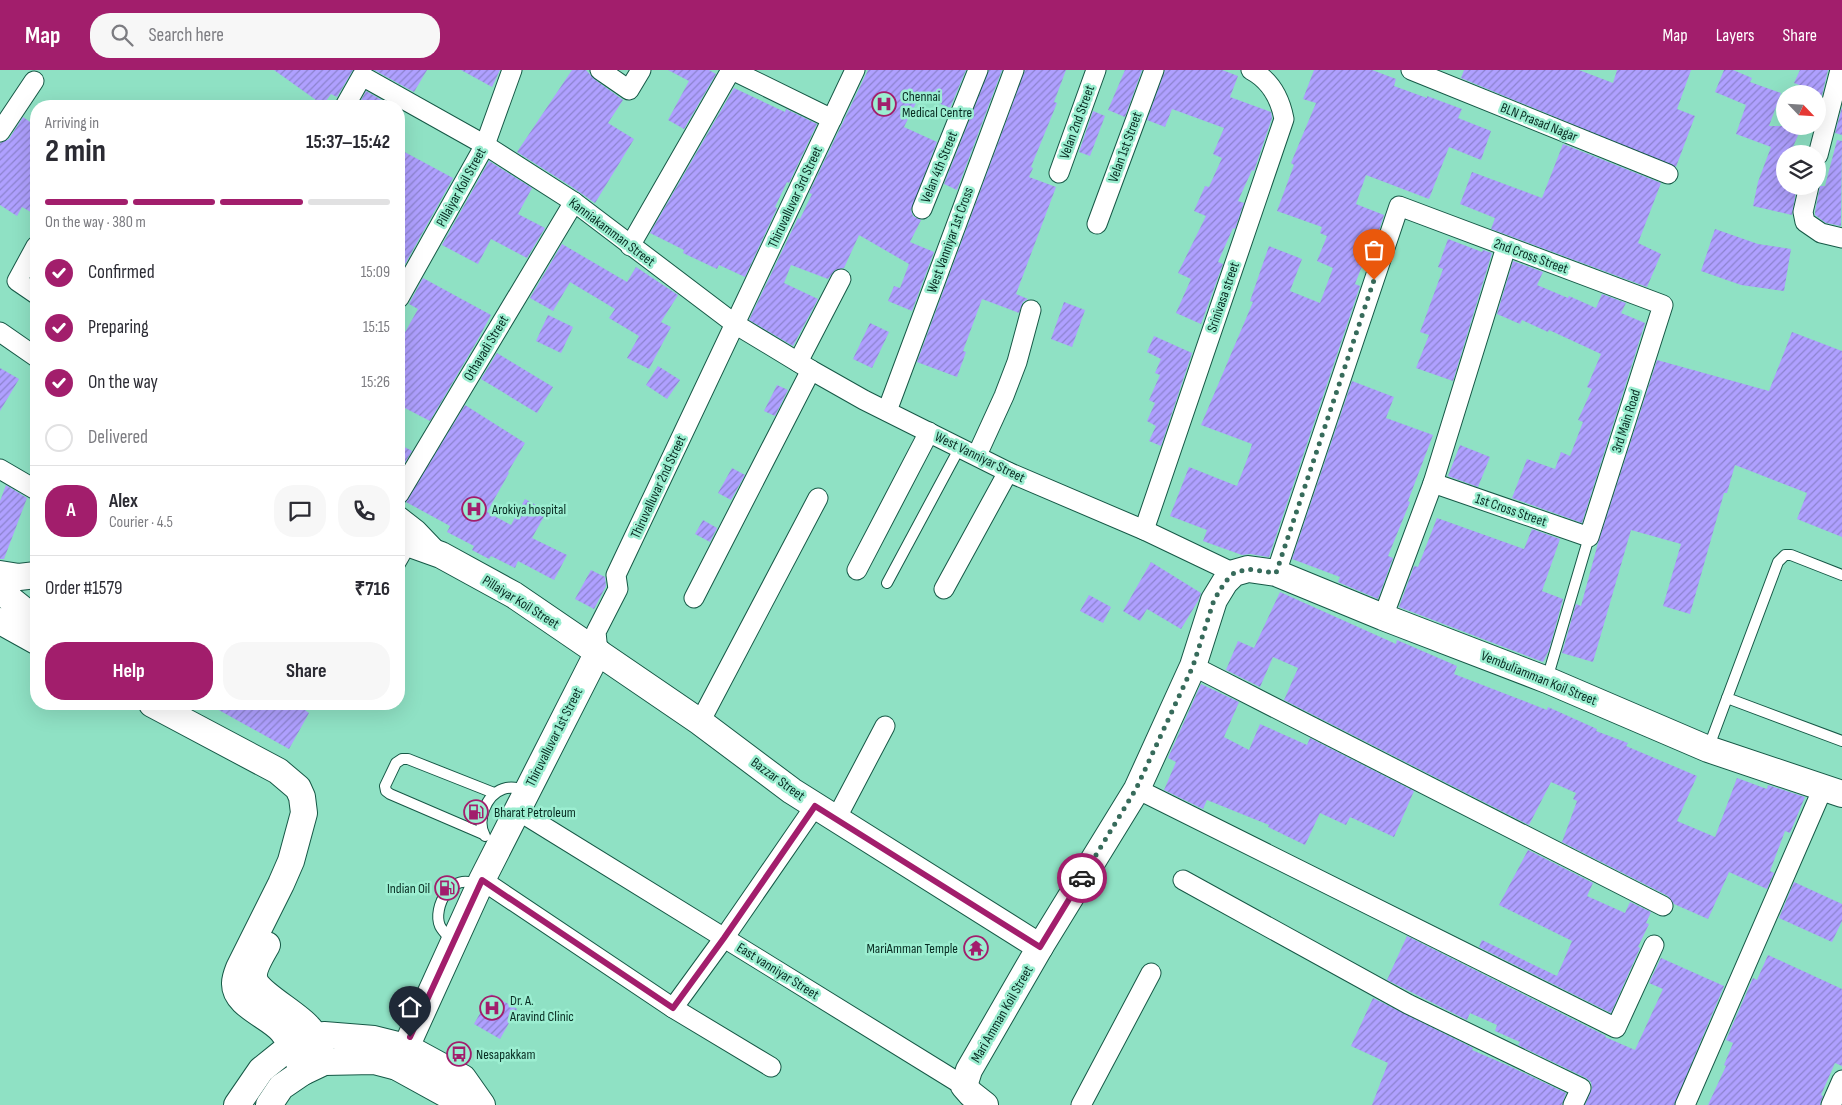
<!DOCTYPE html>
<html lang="en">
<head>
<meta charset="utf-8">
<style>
  body { margin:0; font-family:"Sofia Sans Condensed",sans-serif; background:#f7f7f7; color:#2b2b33; height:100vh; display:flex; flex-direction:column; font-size:19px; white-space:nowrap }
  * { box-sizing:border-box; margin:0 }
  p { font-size:16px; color:#7c7c81 }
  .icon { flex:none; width:28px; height:28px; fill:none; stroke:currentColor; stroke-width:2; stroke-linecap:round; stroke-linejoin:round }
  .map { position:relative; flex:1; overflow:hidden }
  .panel { position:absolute; left:30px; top:30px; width:375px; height:610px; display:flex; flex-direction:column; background:#fff; border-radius:20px; box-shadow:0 5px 20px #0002 }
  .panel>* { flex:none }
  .needle { width:32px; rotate:115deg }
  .fabs { position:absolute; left:1776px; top:15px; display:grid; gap:10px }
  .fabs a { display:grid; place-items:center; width:50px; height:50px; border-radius:50%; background:#fff; box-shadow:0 5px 20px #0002; font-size:25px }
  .pin { position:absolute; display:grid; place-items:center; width:42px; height:42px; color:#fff; margin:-51px -21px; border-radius:50% 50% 50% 0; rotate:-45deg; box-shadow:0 0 5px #0007 }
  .pin .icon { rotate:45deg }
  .courier { position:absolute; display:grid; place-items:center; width:50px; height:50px; margin:-25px; border:4px solid #a21e6c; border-radius:50%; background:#fff; color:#222; box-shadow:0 1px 6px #0007 }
  .head em { font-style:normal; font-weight:700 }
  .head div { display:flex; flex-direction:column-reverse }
  .head { display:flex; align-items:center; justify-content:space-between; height:85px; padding:0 15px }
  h1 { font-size:32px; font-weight:700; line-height:38px }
  .bar { display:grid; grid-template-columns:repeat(4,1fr); gap:8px 5px; align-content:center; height:60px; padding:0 15px }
  .bar i { height:6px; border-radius:4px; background:#e1e1e2 }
  .bar .current { background:#a21e6c }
  .bar p { grid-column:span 4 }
  .line { display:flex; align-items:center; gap:12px; padding:0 15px; border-top:1px solid #e1e1e2 }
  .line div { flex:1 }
  .round { display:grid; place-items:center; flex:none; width:52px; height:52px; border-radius:20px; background:#f7f7f7 }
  ol { padding:0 15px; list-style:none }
  li { display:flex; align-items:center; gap:15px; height:55px }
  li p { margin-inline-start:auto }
  li .icon { padding:5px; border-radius:50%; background:#a21e6c; color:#fff; stroke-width:4 }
  li:last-child { color:#7c7c81 }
  li i { width:28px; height:28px; border:2px solid #e1e1e2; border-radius:50% }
  .cta { display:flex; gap:10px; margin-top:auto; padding:10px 15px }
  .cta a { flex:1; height:58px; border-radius:20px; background:#a21e6c; color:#fff; font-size:20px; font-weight:700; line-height:58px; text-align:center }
  .cta a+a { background:#f7f7f7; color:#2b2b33 }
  header { display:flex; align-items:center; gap:30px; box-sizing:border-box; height:70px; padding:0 25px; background:#a21e6c; color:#fff }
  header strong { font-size:24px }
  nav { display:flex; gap:28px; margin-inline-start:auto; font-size:18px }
  .search { width:350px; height:45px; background:#f7f7f7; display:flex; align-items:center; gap:12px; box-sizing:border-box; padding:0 18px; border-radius:20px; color:#7c7c81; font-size:19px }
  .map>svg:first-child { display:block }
  .building { fill:url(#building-hatch) }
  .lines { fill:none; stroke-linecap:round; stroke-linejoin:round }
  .lane-casing { stroke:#165846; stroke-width:12 }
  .street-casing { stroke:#165846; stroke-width:21 }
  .secondary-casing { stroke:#165846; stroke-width:28 }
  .lane { stroke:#fff; stroke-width:10 }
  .street { stroke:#fff; stroke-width:19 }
  .secondary { stroke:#fff; stroke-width:26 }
  .done { stroke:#376b5b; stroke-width:5; stroke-dasharray:0 9 }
  .route { stroke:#a21e6c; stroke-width:6 }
  .labels { text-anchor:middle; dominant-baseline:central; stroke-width:5; stroke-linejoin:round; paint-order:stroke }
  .poi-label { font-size:14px; fill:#082c22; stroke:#9ceed1; text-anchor:start }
  .street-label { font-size:14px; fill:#082c22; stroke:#9ceed1 }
</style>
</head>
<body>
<header>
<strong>Map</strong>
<div class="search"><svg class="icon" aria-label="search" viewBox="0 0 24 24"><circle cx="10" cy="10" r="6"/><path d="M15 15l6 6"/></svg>Search here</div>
<nav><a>Map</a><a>Layers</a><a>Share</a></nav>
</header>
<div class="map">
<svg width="1842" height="1035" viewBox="0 0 1842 1035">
  <defs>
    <pattern id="building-hatch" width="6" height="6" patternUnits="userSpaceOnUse" patternTransform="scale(1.25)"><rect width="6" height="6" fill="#afa0ff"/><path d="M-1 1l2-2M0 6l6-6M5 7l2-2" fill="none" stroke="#8c83ce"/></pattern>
  </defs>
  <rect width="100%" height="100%" fill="#8fe1c4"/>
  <g class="building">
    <path d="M274,0H353L337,27L331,24L323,35Z"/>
    <path d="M374,0H427L414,22Z"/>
    <path d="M461,0H500L492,17Z"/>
    <path d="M572,0H586L594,9L623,30L608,53L634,69L595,133L572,117L517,82Z"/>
    <path d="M668,0H709L716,4L684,59L668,50L689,11Z"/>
    <path d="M868,0H966L950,38L920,25L904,57L937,72L911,140L913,146L921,150L910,172L934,182L912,241L888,231L894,216L900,218L909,194L859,165L844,198L835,200L828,209L791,195L784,213L818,229L793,276L749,250L798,148L800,149L812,124L809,123Z"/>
    <path d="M989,0H1002L957,120L944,114Z"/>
    <path d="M1025,0H1066L1054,32L1057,33L1031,97L1033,98L1029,107L1056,117L1016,224L1028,229L1023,232L1019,243L982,229L963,281L966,282L957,307L917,292Z"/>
    <path d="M1125,0H1142L1125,47L1108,40Z"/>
    <path d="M1165,0H1222L1238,6L1230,27L1271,42L1272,48L1254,101L1252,100L1238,131L1244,133L1235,159L1233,158L1218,192L1223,194L1201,254L1176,243L1191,209L1178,203L1206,146L1194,141L1205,116L1209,117L1222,88L1213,84L1224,58L1172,39L1165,57L1147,50Z"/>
    <path d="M1314,0H1372L1396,9L1394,16L1427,28V26L1462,39L1458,48L1491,61L1481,90L1449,77L1429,129L1366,105L1356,134L1384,145L1373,179L1369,178L1355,214L1360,216L1269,487L1250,484L1242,485L1203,471L1207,460L1170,446L1189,397L1237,416L1248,387L1252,374L1201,355L1253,232L1250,231L1269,176L1302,189L1290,221L1320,233L1333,198L1317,191L1327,166L1320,163L1322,157L1277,141L1294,95L1291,93L1316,33L1303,29Z"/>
    <path d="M1464,0H1579L1613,13L1617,0H1691L1677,39L1695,46L1676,97L1461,8Z"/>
    <path d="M1724,0H1733L1752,8L1750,12L1781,23L1769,56H1802L1790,84H1785V116H1797L1792,145L1753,136L1758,112L1771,77L1736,64L1746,35L1715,22Z"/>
    <path d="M1800,0H1828L1818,42V22L1794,13Z"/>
    <path d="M734,18L785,42L786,39L817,54L789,113L787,112L775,137L777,138L745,207L719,195L717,199L683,183L684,180L650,163Z"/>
    <path d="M366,21L387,33L385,36H358Z"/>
    <path d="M1842,37V65L1835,63Z"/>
    <path d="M1093,41L1105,46L1090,86L1079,82Z"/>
    <path d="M23,47L36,56V145L22,137L17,146L0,135V73L9,69Z"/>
    <path d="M1837,70L1842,71L1841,156L1826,153L1815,145V142L1820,116H1825Z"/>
    <path d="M1563,74L1661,113L1638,173L1661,184L1647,217L1491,159L1495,148L1460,134L1472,102L1542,128Z"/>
    <path d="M399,79L453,108L399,205Z"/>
    <path d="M489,91L532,118L518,144L545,158L527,188L491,169L478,194L442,175Z"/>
    <path d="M1715,159L1758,174L1791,179L1784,221L1741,215L1701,201Z"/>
    <path d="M1448,169L1482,182L1483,180L1492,183L1453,311L1416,298L1429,265L1420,262L1443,199L1438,197Z"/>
    <path d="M562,174L627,212L636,197L678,225L661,252L671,257L649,299L627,288L639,266L609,248L615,239L570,212L553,241L530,228Z"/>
    <path d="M1513,191L1543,202L1537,215L1568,228L1569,226L1596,238L1602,224L1626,233L1621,243L1645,253L1582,453L1512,428L1527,389L1555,399L1561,382L1570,386L1583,352L1578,350L1592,319L1587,317L1601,284L1549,260L1548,262L1522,250L1520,254L1497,244Z"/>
    <path d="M423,208L491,245L477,271L430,351L399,335V273L418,239L409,234Z"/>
    <path d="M1064,232L1085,240L1072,277L1051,269Z"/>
    <path d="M548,245L573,257L561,283L536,271Z"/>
    <path d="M870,253L889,262L872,298L853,289Z"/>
    <path d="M1792,262L1842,281V467L1797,449L1807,423L1735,395L1727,423H1724L1690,544L1663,536L1681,474L1631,460L1593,592L1562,583L1576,534L1581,536L1598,473L1657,290L1769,321Z"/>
    <path d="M1154,266L1192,283L1161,376L1149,371L1156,356L1147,351L1155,333L1149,330L1160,305L1155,303L1161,289L1147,282Z"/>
    <path d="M497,283L553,317L537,343L481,309Z"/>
    <path d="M658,296L680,310L667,329L646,315Z"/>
    <path d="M0,298L19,309L0,341Z"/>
    <path d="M1352,311L1394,327L1386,348L1433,365L1408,431L1410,432L1388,486L1393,488L1378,529L1338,512L1340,507L1292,489Z"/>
    <path d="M777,315L788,320L775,346L764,341Z"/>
    <path d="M465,335L525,373L508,402L509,403L487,442L511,455L525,429L547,441L532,468L567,485L554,510L518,491L515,498L491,486L489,489L472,480L474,476L447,462L450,456L406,432Z"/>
    <path d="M399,374L412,381L399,403Z"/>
    <path d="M1460,375L1490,387L1478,417L1448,406Z"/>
    <path d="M732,398L745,405L731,430L718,423Z"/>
    <path d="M6,415L27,428L4,489H0V431Z"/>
    <path d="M1437,448L1524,479L1532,459L1560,469L1542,521L1563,529L1549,580L1543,592L1399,537L1414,496L1418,497Z"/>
    <path d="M703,450L717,458L710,472L695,464Z"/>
    <path d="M1151,492L1201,523L1198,531L1181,559L1147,539L1140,551L1123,541Z"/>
    <path d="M591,500L605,507L606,516L594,539L575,529Z"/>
    <path d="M1280,522L1396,574L1397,570L1457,596L1454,604L1547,640L1548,637L1597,659L1596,661L1628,673L1626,676L1697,706L1677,751L1715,767L1737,708L1767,719L1768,715L1805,727L1790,763L1785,761L1770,801L1774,803L1767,819L1729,802L1708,849L1674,834L1668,826L1562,772L1577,731L1573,729L1576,723L1551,712L1529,755L1284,630L1298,598L1273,587L1260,617L1226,600L1238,571L1254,578Z"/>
    <path d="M1089,525L1111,537L1103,553L1080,541Z"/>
    <path d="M1201,614L1239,632L1224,667L1249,680L1260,654L1307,675L1310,668L1414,721L1394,767L1350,747L1346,755L1320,743L1305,775L1268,757L1269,755L1207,730L1203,739L1164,720L1176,692L1168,688Z"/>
    <path d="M208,634H309L305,640L309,643L289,679Z"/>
    <path d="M1528,780L1593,813L1587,826L1625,843L1630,832L1651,842L1646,853L1649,854L1638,877L1640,878L1611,943L1479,877L1482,870L1557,906L1572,871L1499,835Z"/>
    <path d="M1794,812L1842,834V851L1832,872L1779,848Z"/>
    <path d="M1407,866L1606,966L1605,967L1635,980L1663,919L1649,913L1661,888L1724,916L1674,1035H1585L1592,1018L1591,1012L1586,1008L1518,975L1520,972L1495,961L1497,955L1470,943L1467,950L1387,910Z"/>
    <path d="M1768,885L1842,919V996L1835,993L1821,1025L1823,1026L1820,1035H1708L1726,996L1724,995L1733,973L1726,970L1753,908L1757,910Z"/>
    <path d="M491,924L517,939L500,969L474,954Z"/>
    <path d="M1373,928L1473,978L1472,980L1509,996L1566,1023L1562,1035H1372L1388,993L1351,976Z"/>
  </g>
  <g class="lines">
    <g class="lane-casing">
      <g id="lane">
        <path d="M399,496L411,475"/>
        <path d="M1842,505L1791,485H1785L1778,492L1727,628L1842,671"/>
        <path d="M887,513L960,377"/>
        <path d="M1547,609L1589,467"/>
        <path d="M1708,679L1727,628"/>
        <path d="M483,764L390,724L386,721L385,716L396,693L402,689H408L494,723"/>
        <path d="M485,766C476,751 486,725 503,719C511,716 518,718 526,721"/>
        <path d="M453,872C449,867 443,862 440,856C432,838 452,799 478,816"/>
      </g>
    </g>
    <g class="street-casing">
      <g id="street">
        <path d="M600,0L629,20L641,0"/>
        <path d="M732,0L832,49"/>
        <path d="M1411,0L1668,104"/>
        <path d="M345,36L362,6L485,75L574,132L735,254L811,300L864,330L1008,402L1144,460L1234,503"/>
        <path d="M0,62L34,11"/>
        <path d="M1818,85L1840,0"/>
        <path d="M1059,103L1096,0"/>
        <path d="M1809,116L1803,142L1805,152L1821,163L1842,168"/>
        <path d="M922,139L978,0"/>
        <path d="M1097,154L1154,0"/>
        <path d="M36,176L17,211L36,224"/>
        <path d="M630,176L731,0"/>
        <path d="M399,228L485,75L512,0"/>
        <path d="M0,262L36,287"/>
        <path d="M798,292L841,209"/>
        <path d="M887,341L1014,0"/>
        <path d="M977,385L1004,326L1017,292L1031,240"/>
        <path d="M0,399L36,420"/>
        <path d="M399,424L574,132"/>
        <path d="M399,446L417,460L438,482"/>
        <path d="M1144,460L1284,49C1280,28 1270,10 1251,0"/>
        <path d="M857,500L929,362"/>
        <path d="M1276,503L1399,136L1663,235L1589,467L1433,413"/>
        <path d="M944,519L1008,402"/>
        <path d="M694,528L811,300"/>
        <path d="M1383,547L1433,413L1506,177"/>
        <path d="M598,582L596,562L618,519L616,505L855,0"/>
        <path d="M1193,596L1663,836"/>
        <path d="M700,652L818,428"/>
        <path d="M1137,719L1616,958L1654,875"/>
        <path d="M517,740L964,1016"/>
        <path d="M836,749L885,656"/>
        <path d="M482,810L673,938"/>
        <path d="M1183,810L1408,934L1581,1018L1573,1035"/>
        <path d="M771,997L673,938L724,868L815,736"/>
        <path d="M1081,1035L1151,903"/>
        <path d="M1685,1035L1823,718"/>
        <path d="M1831,1035L1842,1010"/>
      </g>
    </g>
    <g class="secondary-casing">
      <g id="secondary">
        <path d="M399,470L441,485L514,525L700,652L792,721L1040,877"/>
        <path d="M0,504L19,507L36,505"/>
        <path d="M0,514L11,530L36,550"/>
        <path d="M0,551L36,571"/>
        <path d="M152,634L278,701L298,718L302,727L304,743L291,791L281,814L239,898C237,903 235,908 235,913C234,935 270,946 282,961C292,972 297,988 303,1002"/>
        <path d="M267,875C262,884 251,901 255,911C260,924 297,944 308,957C317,966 320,981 324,992"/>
        <path d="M397,997L482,810L598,582"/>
        <path d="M237,1035L261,1000L292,975L315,967L324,965L374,969L406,977L463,1008L482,1035"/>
        <path d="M269,1035L281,1017L303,1002L324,992L374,991L397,997L455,1029L481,1035"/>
        <path d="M985,1035L971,1024L964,1016L969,1000L1040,877L1137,719L1193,596L1214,530L1225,512L1234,503L1248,499L1276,503L1383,547L1547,610L1708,679L1842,724"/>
      </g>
    </g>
    <use href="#lane" class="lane"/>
    <use href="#street" class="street"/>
    <use href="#secondary" class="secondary"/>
  </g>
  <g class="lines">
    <path class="done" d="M1082,808L1136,719L1193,596L1214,530L1225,512L1234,503L1248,499L1276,503L1374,210"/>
    <path class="route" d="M410,967L482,810L673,938L724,868L815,736L1040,877L1082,808"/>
  </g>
  <defs>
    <g id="hospital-ring" transform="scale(1.25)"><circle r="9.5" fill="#9ceed1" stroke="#a21e6c" stroke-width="1.5"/><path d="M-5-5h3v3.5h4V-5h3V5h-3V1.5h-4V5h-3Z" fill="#a21e6c"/></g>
    <g id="fuel-ring" transform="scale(1.25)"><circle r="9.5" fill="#9ceed1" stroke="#a21e6c" stroke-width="1.5"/><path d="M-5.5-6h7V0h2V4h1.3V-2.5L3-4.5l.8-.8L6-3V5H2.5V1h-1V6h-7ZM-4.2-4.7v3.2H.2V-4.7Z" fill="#a21e6c"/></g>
    <g id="temple-ring" transform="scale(1.25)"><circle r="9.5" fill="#9ceed1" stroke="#a21e6c" stroke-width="1.5"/><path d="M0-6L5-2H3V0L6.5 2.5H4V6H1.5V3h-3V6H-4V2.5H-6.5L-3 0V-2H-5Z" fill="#a21e6c"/></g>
    <g id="bus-ring" transform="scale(1.25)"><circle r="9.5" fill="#9ceed1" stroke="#a21e6c" stroke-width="1.5"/><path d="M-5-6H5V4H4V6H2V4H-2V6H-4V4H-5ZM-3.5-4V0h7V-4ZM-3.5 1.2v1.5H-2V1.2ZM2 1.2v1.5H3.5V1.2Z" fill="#a21e6c"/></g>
  </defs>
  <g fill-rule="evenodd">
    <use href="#hospital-ring" x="884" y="34"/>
    <use href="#hospital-ring" x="474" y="439"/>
    <use href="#fuel-ring" x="476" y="742"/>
    <use href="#fuel-ring" x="447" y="818"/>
    <use href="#temple-ring" x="976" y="878"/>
    <use href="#hospital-ring" x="492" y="938"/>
    <use href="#bus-ring" x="459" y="984"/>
  </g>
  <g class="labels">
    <g class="poi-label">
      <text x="902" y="26">Chennai<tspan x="902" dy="16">Medical Centre</tspan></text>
      <text x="492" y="439">Arokiya hospital</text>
      <text x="494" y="742">Bharat Petroleum</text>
      <text x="430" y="818" text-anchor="end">Indian Oil</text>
      <text x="958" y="878" text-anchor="end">MariAmman Temple</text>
      <text x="510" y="930">Dr. A.<tspan x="510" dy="16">Aravind Clinic</tspan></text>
      <text x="476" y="984">Nesapakkam</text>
    </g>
    <g class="street-label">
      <text transform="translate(1077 52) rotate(-70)">Velan 2nd Street</text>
      <text transform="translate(1539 52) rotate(22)">BLN Prasad Nagar</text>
      <text transform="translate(1125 77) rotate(-70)">Velan 1st Street</text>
      <text transform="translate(939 97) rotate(-68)">Velan 4th Street</text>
      <text transform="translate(461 117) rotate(-61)">Pillaiyar Koil Street</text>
      <text transform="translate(795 127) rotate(-65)">Thiruvalluvar 3rd Street</text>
      <text transform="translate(612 162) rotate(37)">Kanniakamman Street</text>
      <text transform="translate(950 170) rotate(-70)">West Vanniyar 1st Cross</text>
      <text transform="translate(1531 186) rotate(20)">2nd Cross Street</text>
      <text transform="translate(1223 227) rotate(-71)">Srinivasa street</text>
      <text transform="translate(486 278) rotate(-59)">Othavadi Street</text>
      <text transform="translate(1626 351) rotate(-72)">3rd Main Road</text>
      <text transform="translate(980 387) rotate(26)">West Vanniyar Street</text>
      <text transform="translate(658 417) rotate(-65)">Thiruvalluvar 2nd Street</text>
      <text transform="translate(1511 440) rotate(19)">1st Cross Street</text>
      <text transform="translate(521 532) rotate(32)">Pillaiyar Koil Street</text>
      <text transform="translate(1539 608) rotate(22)">Vembuliamman Koil Street</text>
      <text transform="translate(554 667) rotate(-63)">Thiruvalluvar 1st Street</text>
      <text transform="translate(778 709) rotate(36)">Bazzar Street</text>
      <text transform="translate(778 901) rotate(32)">East vanniyar Street</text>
      <text transform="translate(1002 944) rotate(-60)">Mari Amman Koil Street</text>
    </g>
  </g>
</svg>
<div class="fabs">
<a><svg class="needle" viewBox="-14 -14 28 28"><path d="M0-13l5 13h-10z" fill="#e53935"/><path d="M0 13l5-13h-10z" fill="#7c7c81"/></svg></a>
<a><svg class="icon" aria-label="layers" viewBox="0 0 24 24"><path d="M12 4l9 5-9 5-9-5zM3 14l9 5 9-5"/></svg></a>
</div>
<div class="pin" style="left:1374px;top:210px;background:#ea580c"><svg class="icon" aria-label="bag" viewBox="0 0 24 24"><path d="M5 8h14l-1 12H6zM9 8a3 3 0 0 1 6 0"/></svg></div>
<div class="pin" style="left:410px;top:967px;background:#1f2937"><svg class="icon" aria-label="home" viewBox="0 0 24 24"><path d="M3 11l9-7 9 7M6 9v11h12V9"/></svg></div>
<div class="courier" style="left:1082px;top:808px"><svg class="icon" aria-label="car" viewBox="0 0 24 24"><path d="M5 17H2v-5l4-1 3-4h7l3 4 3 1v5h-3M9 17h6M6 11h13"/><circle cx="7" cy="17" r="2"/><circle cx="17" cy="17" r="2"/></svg></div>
<section class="panel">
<div class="head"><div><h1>2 min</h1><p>Arriving in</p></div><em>15:37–15:42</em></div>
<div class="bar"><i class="current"></i><i class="current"></i><i class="current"></i><i></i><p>On the way · 380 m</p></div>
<ol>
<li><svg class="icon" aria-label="check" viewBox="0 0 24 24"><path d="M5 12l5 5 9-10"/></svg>Confirmed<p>15:09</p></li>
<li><svg class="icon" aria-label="check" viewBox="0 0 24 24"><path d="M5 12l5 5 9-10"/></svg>Preparing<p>15:15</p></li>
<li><svg class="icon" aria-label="check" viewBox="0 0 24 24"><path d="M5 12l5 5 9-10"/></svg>On the way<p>15:26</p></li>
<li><i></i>Delivered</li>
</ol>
<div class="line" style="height:90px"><b class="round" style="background:#a21e6c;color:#fff">A</b><div><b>Alex</b><p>Courier · 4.5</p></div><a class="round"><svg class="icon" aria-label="chat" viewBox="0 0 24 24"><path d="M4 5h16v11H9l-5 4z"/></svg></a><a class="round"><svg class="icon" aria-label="phone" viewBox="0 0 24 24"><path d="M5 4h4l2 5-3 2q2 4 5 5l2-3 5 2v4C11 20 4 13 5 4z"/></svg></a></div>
<div class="line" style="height:65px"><div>Order #1579</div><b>₹716</b></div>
<div class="cta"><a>Help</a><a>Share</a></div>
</section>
</div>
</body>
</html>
